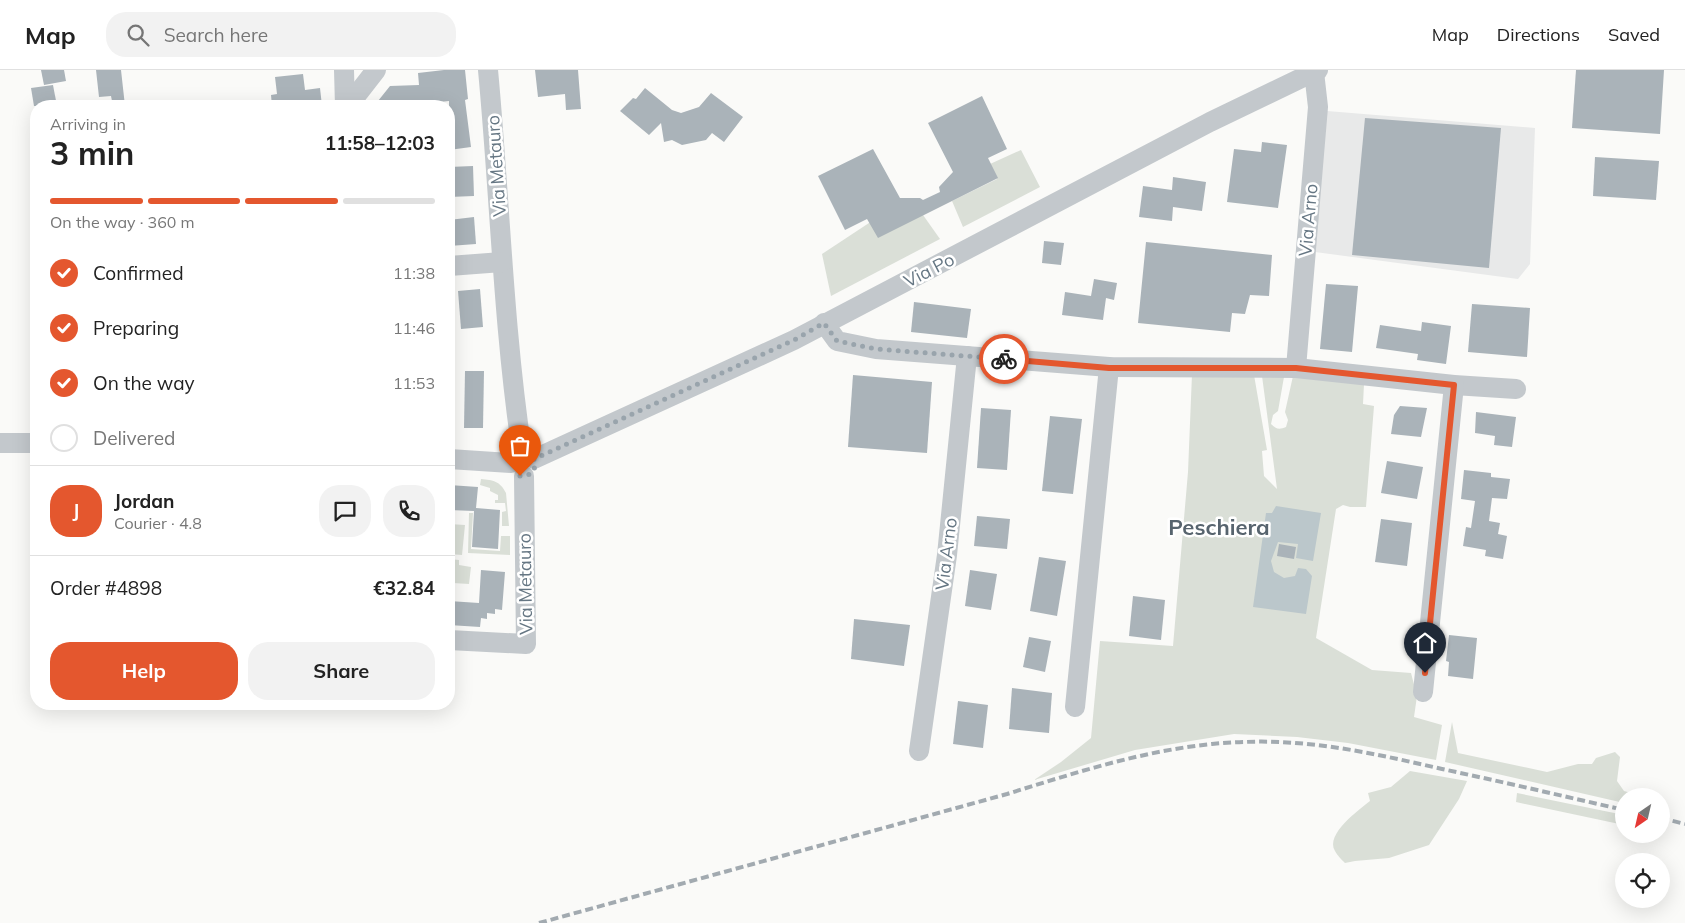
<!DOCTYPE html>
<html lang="en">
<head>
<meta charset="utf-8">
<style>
  body { margin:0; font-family:Mulish,sans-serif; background:#f2f2f2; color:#222; height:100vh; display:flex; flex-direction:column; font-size:19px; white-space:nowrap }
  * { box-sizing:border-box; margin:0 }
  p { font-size:16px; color:#767676 }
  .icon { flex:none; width:28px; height:28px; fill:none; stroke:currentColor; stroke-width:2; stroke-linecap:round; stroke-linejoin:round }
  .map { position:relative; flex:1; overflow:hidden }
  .details { position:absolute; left:30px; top:30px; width:425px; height:610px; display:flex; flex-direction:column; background:#fff; border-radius:20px; box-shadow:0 5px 20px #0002 }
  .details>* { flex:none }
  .needle { width:32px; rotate:214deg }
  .fabs { position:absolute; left:1615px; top:718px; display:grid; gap:10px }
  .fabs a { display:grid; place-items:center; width:55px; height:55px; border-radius:50%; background:#fff; box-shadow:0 5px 20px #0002; font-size:25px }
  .pin { position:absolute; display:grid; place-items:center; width:42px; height:42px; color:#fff; margin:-51px -21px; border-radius:50% 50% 50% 0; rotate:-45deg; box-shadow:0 0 5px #0007 }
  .pin .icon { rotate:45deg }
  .courier { position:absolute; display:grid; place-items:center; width:50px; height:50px; margin:-25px; border:4px solid #e4572e; border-radius:50%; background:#fff; color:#222; box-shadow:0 1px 6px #0007 }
  .overview em { font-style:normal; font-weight:700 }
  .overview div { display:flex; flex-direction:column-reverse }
  .overview { display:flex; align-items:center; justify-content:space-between; height:85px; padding:0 20px }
  h1 { font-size:32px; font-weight:700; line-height:38px }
  .bar { display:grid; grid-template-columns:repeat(4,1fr); gap:8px 5px; align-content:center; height:60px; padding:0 20px }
  .bar i { height:6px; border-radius:4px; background:#e0e0e0 }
  .bar .current { background:#e4572e }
  .bar p { grid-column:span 4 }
  .line { display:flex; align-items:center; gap:12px; padding:0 20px; border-top:1px solid #e0e0e0 }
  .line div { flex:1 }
  .round { display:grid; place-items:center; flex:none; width:52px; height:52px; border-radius:20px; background:#f2f2f2 }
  ol { padding:0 20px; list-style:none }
  li { display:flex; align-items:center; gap:15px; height:55px }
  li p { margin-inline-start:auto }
  li .icon { padding:5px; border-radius:50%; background:#e4572e; color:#fff; stroke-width:4 }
  li:last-child { color:#767676 }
  li i { width:28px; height:28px; border:2px solid #e0e0e0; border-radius:50% }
  .action { display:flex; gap:10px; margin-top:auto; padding:10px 20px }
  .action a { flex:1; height:58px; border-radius:20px; background:#e4572e; color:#fff; font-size:20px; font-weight:700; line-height:58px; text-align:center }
  .action a+a { background:#f2f2f2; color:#222 }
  header { display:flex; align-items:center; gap:30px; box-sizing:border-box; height:70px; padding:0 25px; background:#fff; border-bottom:1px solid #e0e0e0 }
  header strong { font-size:24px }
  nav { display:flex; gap:28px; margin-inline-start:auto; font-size:18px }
  .search { width:350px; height:45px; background:#f2f2f2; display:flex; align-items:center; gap:12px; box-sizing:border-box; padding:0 18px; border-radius:20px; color:#767676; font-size:19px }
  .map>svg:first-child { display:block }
  .built { fill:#e8e9e9 }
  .green { fill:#dadfd7 }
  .water { fill:#bbc7cb }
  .building { fill:#aab3b9 }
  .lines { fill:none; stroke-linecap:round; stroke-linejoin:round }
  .minor { stroke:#c3c8cc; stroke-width:20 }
  .rail { stroke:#a2aab0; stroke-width:4; stroke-dasharray:8 4; stroke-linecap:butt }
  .done { stroke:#99a4ac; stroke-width:5; stroke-dasharray:0 9 }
  .route { stroke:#e4572e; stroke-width:6 }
  .labels { text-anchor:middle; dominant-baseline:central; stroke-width:5; stroke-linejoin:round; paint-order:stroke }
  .street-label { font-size:18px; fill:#657683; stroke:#fff }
  .district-label { font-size:22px; font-weight:bold; fill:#57646e; stroke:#fff }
</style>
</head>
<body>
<header>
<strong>Map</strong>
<div class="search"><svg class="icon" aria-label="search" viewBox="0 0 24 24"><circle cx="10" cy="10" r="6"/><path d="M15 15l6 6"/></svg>Search here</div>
<nav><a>Map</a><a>Directions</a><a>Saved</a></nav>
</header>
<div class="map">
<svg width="1685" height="853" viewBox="0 0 1685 853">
  <rect width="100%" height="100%" fill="#fafaf8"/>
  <path class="built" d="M1327,41L1535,58L1530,194L1518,209L1315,182Z"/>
  <g class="green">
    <path d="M1021,80L1040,117L963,157L952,131L997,109L990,94Z"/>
    <path d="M923,145L940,169L831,226L822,184L869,153Z"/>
    <path d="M1192,304L1254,305L1267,380L1262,381L1264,406L1277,419L1262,306L1284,307L1278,341L1273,345L1271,354C1276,359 1279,360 1286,357L1288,350L1285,342L1293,306L1364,314L1363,334L1374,336L1366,437H1350L1343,435L1336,439L1316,568L1372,600L1411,603L1417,626L1414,647L1442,655L1436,690L1348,673L1297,667L1234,664L1135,680L1034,710L1061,692L1091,668L1100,571L1173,576L1188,402Z"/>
    <path d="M481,409C493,410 500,411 506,423L509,456H502V442L506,441L505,433H495V430H498V425L490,421V418L480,415Z"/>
    <path d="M469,443H473L471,479L500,481L501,466H510V485L468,483Z"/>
    <path d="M449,454L465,455L462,485L449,484Z"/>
    <path d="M449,489L459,490V495L471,497L469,514L453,513L452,516H449Z"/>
    <path d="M1452,652L1458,683L1547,702L1578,694H1592L1596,688L1615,682L1620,687L1617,711L1624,721L1642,726H1624V733L1445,692Z"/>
    <path d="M1410,701L1467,711L1459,729L1429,775L1389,788L1355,791L1345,793C1342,790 1337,785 1335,781C1325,764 1359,740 1370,731L1368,723L1391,717Z"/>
    <path d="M1517,723L1624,745V755L1516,732Z"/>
  </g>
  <path class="water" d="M1276,436L1321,443L1313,491L1296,488L1298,474L1278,472L1271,491L1274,502L1284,508L1295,506L1298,498L1306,499L1312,506L1306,544L1253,537L1266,443H1272Z"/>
  <g class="building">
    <path d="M41,0H64L66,11L44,15Z"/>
    <path d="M96,0H121L125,36H113L111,26L99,27Z"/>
    <path d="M444,0H465L468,29L465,30L471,77L449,80V31L401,36H374L390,16L419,15L418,3Z"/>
    <path d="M535,0H578L581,39L566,40L565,24L538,27Z"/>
    <path d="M1576,0H1664L1660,64L1572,58Z"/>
    <path d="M303,4L305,20L320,18L322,36H272L271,25L277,24L275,7Z"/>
    <path d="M53,15L57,36H34L31,18Z"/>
    <path d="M645,18L672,40L681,43L699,37L711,23L743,47L724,72L712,63L706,70L682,75L672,70L664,72L661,53L649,65L620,41L633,28L636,29Z"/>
    <path d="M982,26L1007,79L988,88L998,108L878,168L867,149L845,160L818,106L873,79L900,128H920L923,130L940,122L939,117L953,102L928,53Z"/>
    <path d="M1365,48L1501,58L1489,198L1352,185Z"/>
    <path d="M1262,72L1287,75L1278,138L1227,132L1234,79L1261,82Z"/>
    <path d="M1595,87L1659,91L1656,130L1593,126Z"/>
    <path d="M473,96L474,126L449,127V97Z"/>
    <path d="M1173,107L1206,112L1202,141L1173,137L1172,151L1139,147L1143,116L1172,120Z"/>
    <path d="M474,147L476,174L449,176V150Z"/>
    <path d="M1044,171L1064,173L1061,195L1042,193Z"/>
    <path d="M1146,172L1272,185L1269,226L1250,225L1245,244L1232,243L1230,262L1138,253Z"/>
    <path d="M1094,209L1117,213L1114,230L1106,228L1103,250L1062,245L1065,222L1091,226Z"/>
    <path d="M1326,214L1358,216L1352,282L1320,279Z"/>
    <path d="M480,219L483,257L461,259L458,221Z"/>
    <path d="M914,232L971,239L967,268L911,262Z"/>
    <path d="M1472,234L1530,238L1527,287L1468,282Z"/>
    <path d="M1422,252L1451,256L1446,294L1417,290L1418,284L1376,278L1380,255L1421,261Z"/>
    <path d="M465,301H484L483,358H464Z"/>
    <path d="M853,305L932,312L927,383L848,377Z"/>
    <path d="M1400,336L1427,338L1421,367L1391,364L1394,345Z"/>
    <path d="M981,338L1011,340L1007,400L977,398Z"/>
    <path d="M1476,342L1516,347L1512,377L1494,375L1495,366L1475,363Z"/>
    <path d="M1050,346L1082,349L1073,424L1042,421Z"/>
    <path d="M1387,391L1423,397L1417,429L1381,423Z"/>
    <path d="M1464,400L1491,403V407L1510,409L1507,429L1492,428L1489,451L1500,453L1498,464L1507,466L1503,489L1485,486L1486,480L1463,476L1466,457L1471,458L1475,431L1461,429Z"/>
    <path d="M449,415L478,417L476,438L500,440L498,479L472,477L474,441L449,440Z"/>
    <path d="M977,446L1010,449L1007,479L974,476Z"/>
    <path d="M1381,449L1412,453L1407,496L1375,492Z"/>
    <path d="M1279,474L1296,477L1294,489L1277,486Z"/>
    <path d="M1039,487L1066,491L1057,546L1030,541Z"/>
    <path d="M481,500L505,502L502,540L495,539V544L487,543V549L481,548L480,557L449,555V531L479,533Z"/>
    <path d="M970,500L997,504L991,540L965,536Z"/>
    <path d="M1133,526L1165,530L1161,570L1129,566Z"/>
    <path d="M854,549L910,555L904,596L851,589Z"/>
    <path d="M1449,565L1477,568L1473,609L1448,606L1449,592L1446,591Z"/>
    <path d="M1029,567L1051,571L1045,602L1023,597Z"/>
    <path d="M1012,618L1052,623L1049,663L1009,659Z"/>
    <path d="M958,631L988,635L983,678L953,674Z"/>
  </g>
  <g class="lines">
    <g class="minor">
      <path d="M344,0L345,36"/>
      <path d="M488,0C500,127 503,255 522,382"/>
      <path d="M348,36L376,0"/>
      <path d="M449,196L502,192"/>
      <path d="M824,253L837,271L876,279L1109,297L1296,298L1454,315L1516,319"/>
      <path d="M1296,298L1318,37L1314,2"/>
      <path d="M0,373H36"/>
      <path d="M449,389L511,393"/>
      <path d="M534,389L794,270L1210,52L1318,0"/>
      <path d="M449,570L526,574L524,406"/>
      <path d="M1423,622L1454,315"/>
      <path d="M1075,637L1109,297"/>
      <path d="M919,681L947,485L967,286"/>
    </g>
    <g class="rail">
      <path d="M1661,748L1685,754"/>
      <path d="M539,853L1007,724C1084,700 1163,674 1244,672C1311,669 1377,684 1442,699C1503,712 1563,726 1624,740"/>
    </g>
  </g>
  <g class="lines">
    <path class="done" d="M520,406L531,404L535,397L534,389L794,270L824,253L837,271L876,279L1004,289"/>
    <path class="route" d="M1004,289L1109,298H1296L1454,315L1425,603"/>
  </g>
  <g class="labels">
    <g class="street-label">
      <text transform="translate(496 96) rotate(-94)">Via Metauro</text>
      <text transform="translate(1308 150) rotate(-85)">Via Arno</text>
      <text transform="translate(929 200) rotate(-27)">Via Po</text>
      <text transform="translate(946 484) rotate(-83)">Via Arno</text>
      <text transform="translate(525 514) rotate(-91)">Via Metauro</text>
    </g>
    <g class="district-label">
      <text x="1219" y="457">Peschiera</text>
    </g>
  </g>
</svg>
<div class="fabs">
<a><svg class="needle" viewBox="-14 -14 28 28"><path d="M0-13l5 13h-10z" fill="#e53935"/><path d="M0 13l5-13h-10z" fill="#767676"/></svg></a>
<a><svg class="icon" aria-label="locate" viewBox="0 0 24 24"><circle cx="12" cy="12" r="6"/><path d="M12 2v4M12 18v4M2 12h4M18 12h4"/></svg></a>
</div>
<div class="pin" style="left:520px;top:406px;background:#ea580c"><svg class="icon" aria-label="bag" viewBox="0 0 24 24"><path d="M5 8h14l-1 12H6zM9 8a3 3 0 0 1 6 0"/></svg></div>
<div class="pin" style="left:1425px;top:603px;background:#1f2937"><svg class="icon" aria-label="home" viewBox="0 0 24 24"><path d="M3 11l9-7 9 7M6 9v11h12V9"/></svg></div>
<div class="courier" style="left:1004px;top:289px"><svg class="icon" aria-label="bike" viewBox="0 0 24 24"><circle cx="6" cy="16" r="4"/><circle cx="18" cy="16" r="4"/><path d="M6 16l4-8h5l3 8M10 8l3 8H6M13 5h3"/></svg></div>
<section class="details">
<div class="overview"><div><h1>3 min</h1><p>Arriving in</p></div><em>11:58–12:03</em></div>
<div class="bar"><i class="current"></i><i class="current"></i><i class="current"></i><i></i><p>On the way · 360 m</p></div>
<ol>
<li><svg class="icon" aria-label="check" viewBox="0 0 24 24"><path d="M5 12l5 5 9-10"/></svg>Confirmed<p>11:38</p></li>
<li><svg class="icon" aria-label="check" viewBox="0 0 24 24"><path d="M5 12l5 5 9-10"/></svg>Preparing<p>11:46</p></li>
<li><svg class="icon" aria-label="check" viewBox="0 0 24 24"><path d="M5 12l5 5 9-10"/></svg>On the way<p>11:53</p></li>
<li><i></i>Delivered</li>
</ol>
<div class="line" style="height:90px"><b class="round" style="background:#e4572e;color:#fff">J</b><div><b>Jordan</b><p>Courier · 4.8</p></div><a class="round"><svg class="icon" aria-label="chat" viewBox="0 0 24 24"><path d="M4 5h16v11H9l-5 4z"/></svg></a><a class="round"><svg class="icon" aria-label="phone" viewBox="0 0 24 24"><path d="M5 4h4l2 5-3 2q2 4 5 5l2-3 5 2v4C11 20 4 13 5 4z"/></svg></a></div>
<div class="line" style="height:65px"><div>Order #4898</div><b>€32.84</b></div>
<div class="action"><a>Help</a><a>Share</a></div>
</section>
</div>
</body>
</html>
